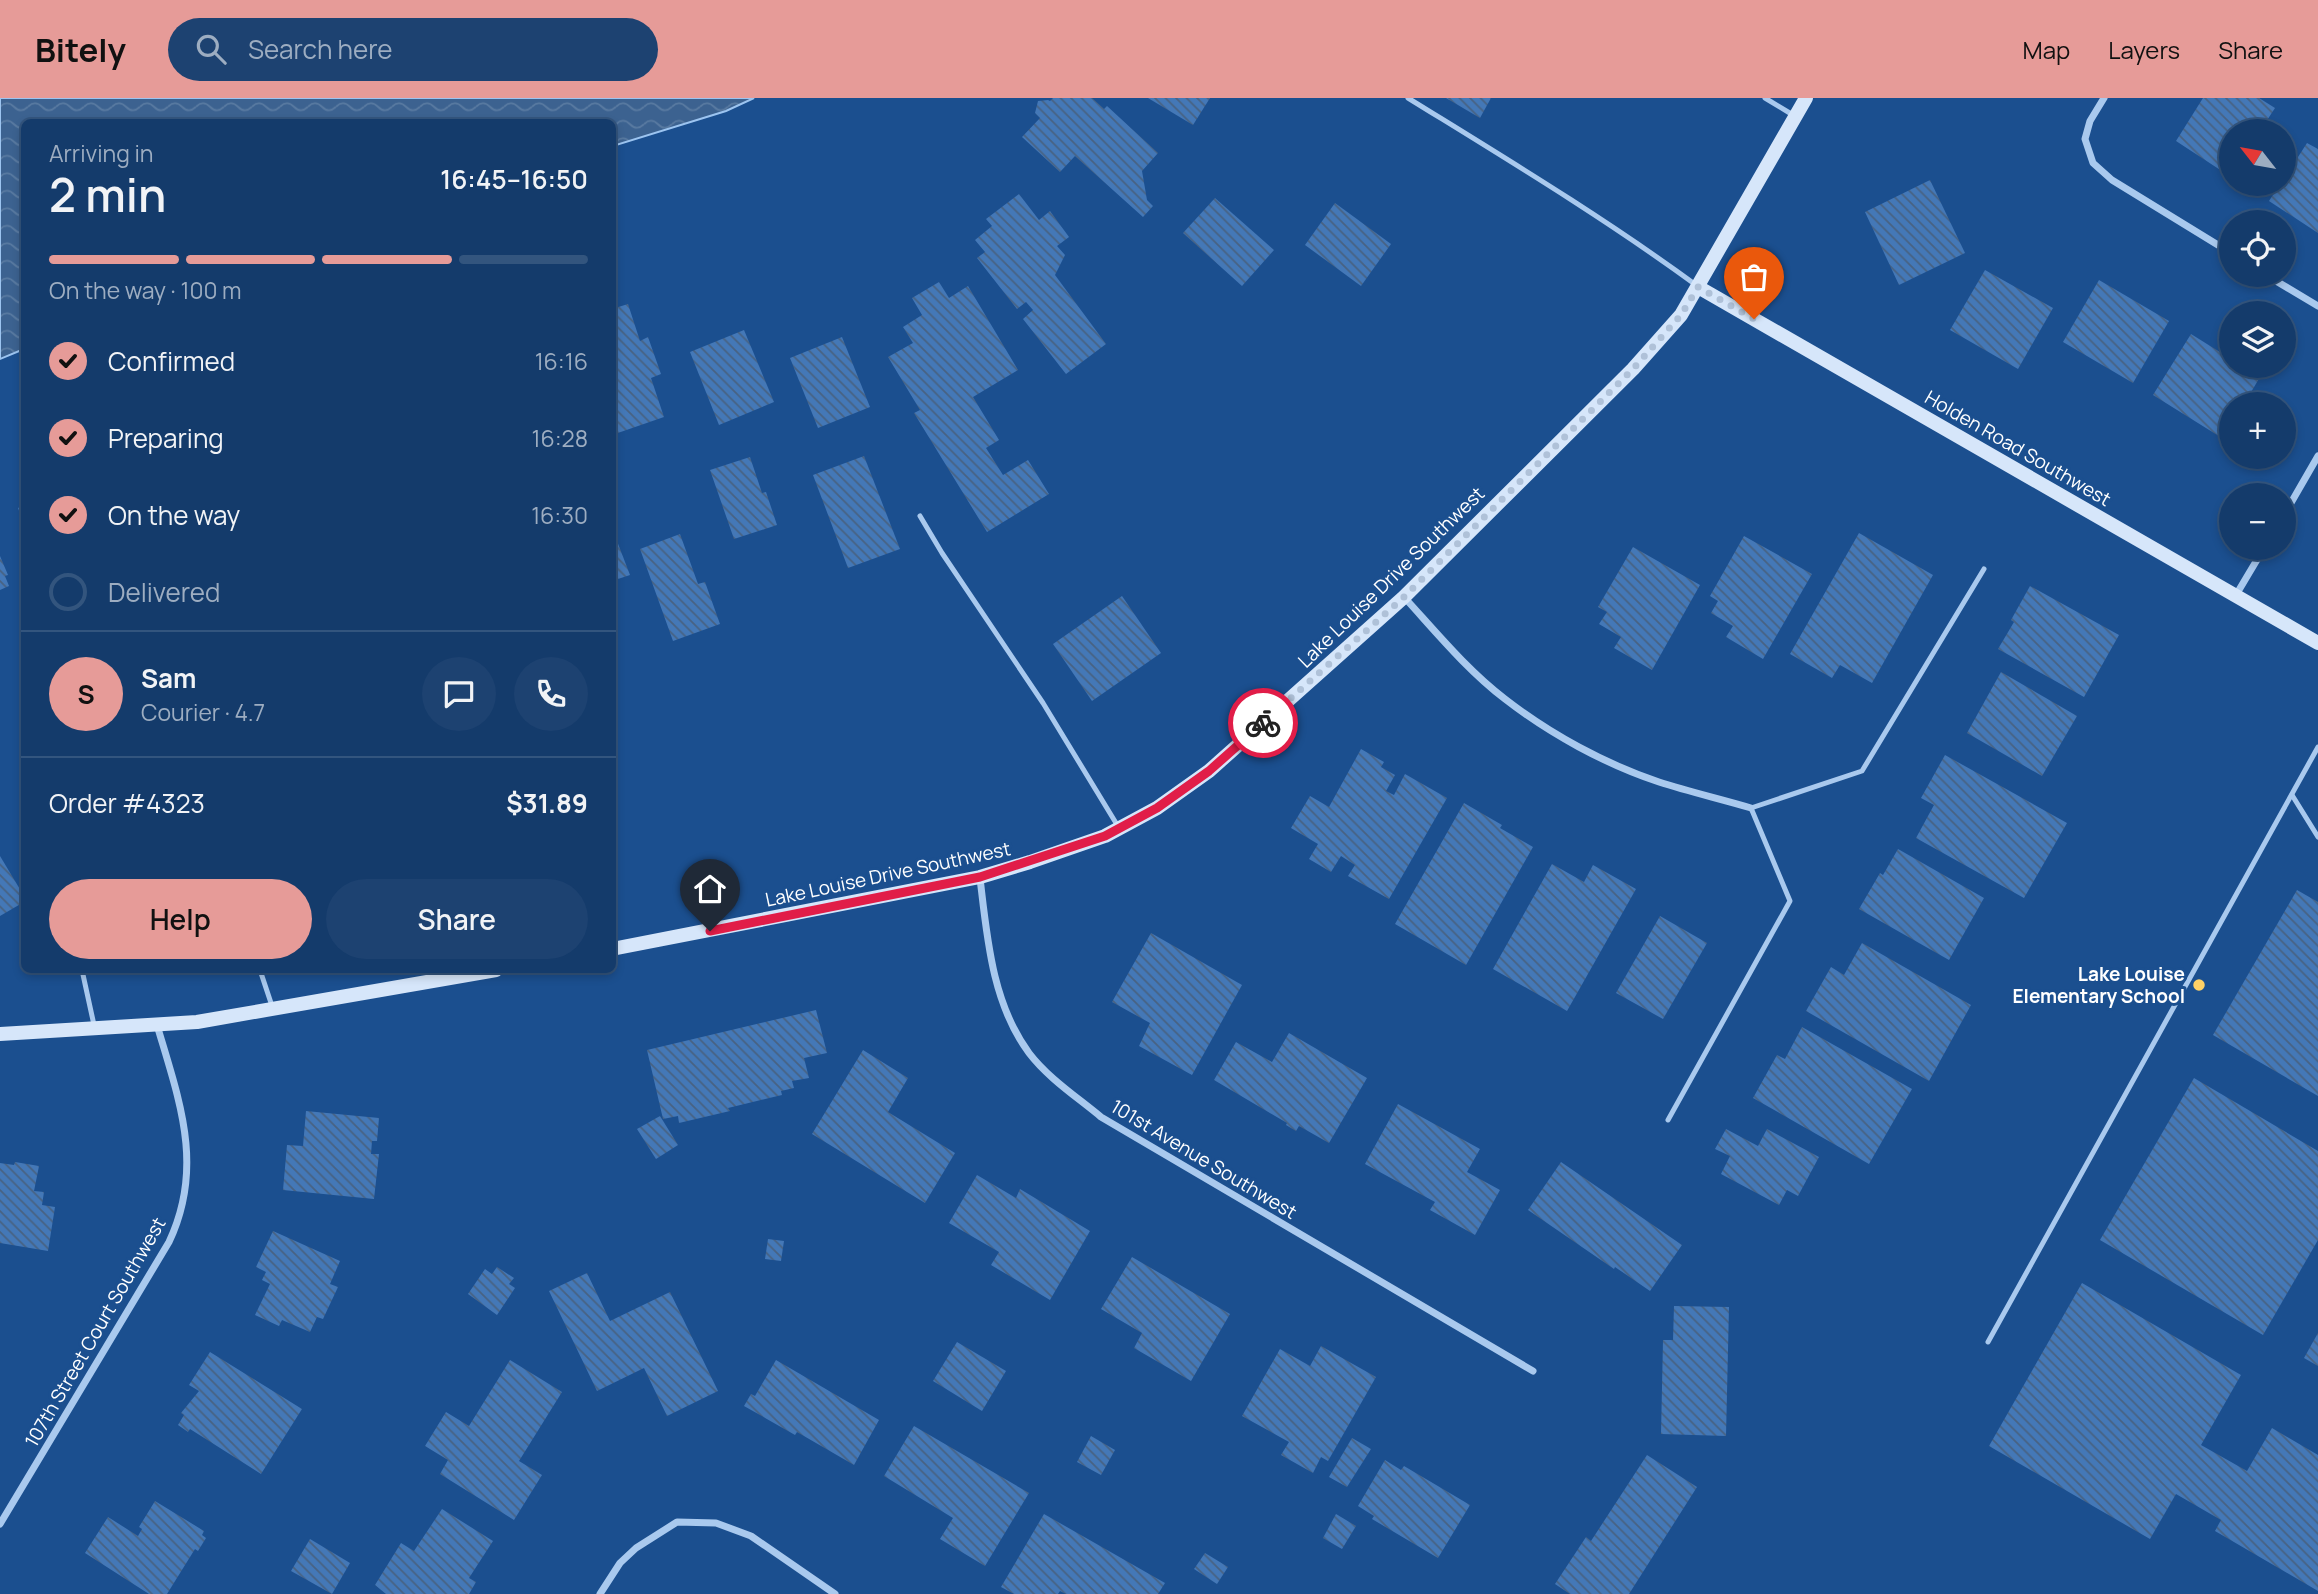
<!DOCTYPE html>
<html lang="en">
<head>
<meta charset="utf-8">
<style>
  body { margin:0; font-family:Manrope,sans-serif; background:#1d4271; color:#f1f3f6; height:100vh; display:flex; flex-direction:column; font-size:26px; white-space:nowrap }
  * { box-sizing:border-box; margin:0 }
  p { font-size:23px; color:#9dadc1 }
  .icon { flex:none; width:38px; height:38px; fill:none; stroke:currentColor; stroke-width:2; stroke-linecap:round; stroke-linejoin:round }
  .map { position:relative; flex:1; overflow:hidden }
  .panel { position:absolute; left:21px; top:21px; width:595px; height:854px; display:flex; flex-direction:column; background:#143b6b; border-radius:10px; box-shadow:0 4px 10px #0003,0 0 0 2px #33557e }
  .panel>* { flex:none }
  .needle { width:46px; rotate:301deg }
  .controls { position:absolute; left:2219px; top:21px; display:grid; gap:14px }
  .controls a { display:grid; place-items:center; width:77px; height:77px; border-radius:50%; background:#143b6b; box-shadow:0 4px 10px #0003,0 0 0 2px #33557e; font-size:35px }
  .pin { position:absolute; display:grid; place-items:center; width:60px; height:60px; color:#fff; margin:-72px -30px; border-radius:50% 50% 50% 0; rotate:-45deg; box-shadow:0 0 7px #0007 }
  .pin .icon { rotate:45deg }
  .courier { position:absolute; display:grid; place-items:center; width:70px; height:70px; margin:-35px; border:5px solid #e11d48; border-radius:50%; background:#fff; color:#222; box-shadow:0 2px 9px #0007 }
  .summary em { font-style:normal; font-weight:600 }
  .summary div { display:flex; flex-direction:column-reverse }
  .summary { display:flex; align-items:center; justify-content:space-between; height:119px; padding:0 28px }
  h1 { font-size:46px; font-weight:600; line-height:52px }
  .bar { display:grid; grid-template-columns:repeat(4,1fr); gap:10px 7px; align-content:center; height:84px; padding:0 28px }
  .bar i { height:9px; border-radius:5px; background:#33557e }
  .bar .selected { background:#e69b98 }
  .bar p { grid-column:span 4 }
  .line { display:flex; align-items:center; gap:18px; padding:0 28px; border-top:2px solid #33557e }
  .line div { flex:1 }
  .round { display:grid; place-items:center; flex:none; width:74px; height:74px; border-radius:37px; background:#1d4271 }
  ol { padding:0 28px; list-style:none }
  li { display:flex; align-items:center; gap:21px; height:77px }
  li p { margin-inline-start:auto }
  li .icon { padding:7px; border-radius:50%; background:#e69b98; color:#111; stroke-width:4 }
  li:last-child { color:#9dadc1 }
  li i { width:38px; height:38px; border:4px solid #33557e; border-radius:50% }
  .action { display:flex; gap:14px; margin-top:auto; padding:14px 28px }
  .action a { flex:1; height:80px; border-radius:42px; background:#e69b98; color:#111; font-size:28px; font-weight:600; line-height:80px; text-align:center }
  .action a+a { background:#1d4271; color:#f1f3f6 }
  header { display:flex; align-items:center; gap:42px; box-sizing:border-box; height:98px; padding:0 35px; background:#e69b98; color:#111 }
  header strong { font-size:33px }
  nav { display:flex; gap:38px; margin-inline-start:auto; font-size:24px }
  .search { width:490px; height:63px; background:#1d4271; display:flex; align-items:center; gap:18px; box-sizing:border-box; padding:0 24px; border-radius:38px; color:#9dadc1; font-size:26px }
  .map>svg:first-child { display:block }
  .water { fill:url(#water-waves); stroke:#9cc4f0; stroke-width:2 }
  .building { fill:url(#building-back-hatch) }
  .lines { fill:none; stroke-linecap:round; stroke-linejoin:round }
  .lane { stroke:#a9c9ee; stroke-width:5 }
  .street { stroke:#a9c9ee; stroke-width:7 }
  .secondary { stroke:#d6e6fa; stroke-width:14 }
  .done { stroke:#afc1d8; stroke-width:7; stroke-dasharray:0 12.6 }
  .route { stroke:#e11d48; stroke-width:9 }
  .poi-dot { fill:#ffd166; stroke:#1b4f8f; stroke-width:2.5 }
  .labels { text-anchor:middle; dominant-baseline:central; stroke-width:6; stroke-linejoin:round; paint-order:stroke }
  .street-label { font-size:19px; fill:#fff; stroke:#1b4f8f }
  .poi-label { font-size:19px; font-weight:bold; fill:#fff; stroke:#1b4f8f; text-anchor:end }
</style>
</head>
<body>
<header>
<strong>Bitely</strong>
<div class="search"><svg class="icon" aria-label="search" viewBox="0 0 24 24"><circle cx="10" cy="10" r="6"/><path d="M15 15l6 6"/></svg>Search here</div>
<nav><a>Map</a><a>Layers</a><a>Share</a></nav>
</header>
<div class="map">
<svg width="2318" height="1496" viewBox="0 0 2318 1496">
  <defs>
    <pattern id="water-waves" width="16" height="10" patternUnits="userSpaceOnUse" patternTransform="scale(1.75)"><rect width="16" height="10" fill="#3c6290"/><path d="M0 5q4-4 8 0t8 0" fill="none" stroke="#597aa1"/></pattern>
    <pattern id="building-back-hatch" width="6" height="6" patternUnits="userSpaceOnUse" patternTransform="scale(1.75)"><rect width="6" height="6" fill="#4478b7"/><path d="M-1 5l2 2M0 0l6 6M5-1l2 2" fill="none" stroke="#486282"/></pattern>
  </defs>
  <rect width="100%" height="100%" fill="#1b4f8f"/>
  <path class="water" d="M0,0H754L726,13L613,48L612,24H24V251L0,261Z"/>
  <g class="building">
    <path d="M1053,0H1092L1104,11L1107,8L1158,55L1142,73L1147,102L1153,108L1143,119L1075,58L1060,74L1022,39L1040,20L1035,15L1038,3L1048,2L1050,3Z"/>
    <path d="M1148,0H1210L1193,27Z"/>
    <path d="M1446,0H1491L1480,20Z"/>
    <path d="M2203,0H2259L2275,10L2260,33H2231V79L2176,43Z"/>
    <path d="M2307,45L2318,51V135L2269,103L2280,86H2284V81Z"/>
    <path d="M1930,82L1965,155L1899,187L1865,114Z"/>
    <path d="M1019,96L1039,122L1050,113L1069,139L1057,148L1065,157L1055,177L1106,246L1066,276L1023,221L1033,212L1026,204L1017,211L977,160L985,154L975,142L992,128L986,121Z"/>
    <path d="M1215,100L1274,152L1242,188L1183,135Z"/>
    <path d="M1335,105L1391,146L1361,188L1305,147Z"/>
    <path d="M1985,172L2053,210L2018,271L1950,232Z"/>
    <path d="M2099,182L2169,223L2133,285L2063,244Z"/>
    <path d="M939,184L949,200L968,188L1018,272L973,299L999,342L986,350L1003,377L1028,362L1049,396L987,434L914,315L920,312L888,259L913,245L903,229L922,217L912,200Z"/>
    <path d="M628,206L640,243L648,239L661,276L651,280L664,319L612,337V211Z"/>
    <path d="M744,232L774,304L719,327L690,254Z"/>
    <path d="M2191,236L2231,261V268H2242L2260,279L2244,306H2231V326L2222,340L2153,297Z"/>
    <path d="M842,239L870,309L818,330L790,260Z"/>
    <path d="M864,358L900,451L848,470L813,377Z"/>
    <path d="M750,359L762,395L766,394L777,427L734,441L710,372Z"/>
    <path d="M24,407V426L18,410Z"/>
    <path d="M612,430L630,477L612,483Z"/>
    <path d="M1859,435L1933,477L1872,585L1840,567L1832,580L1790,556Z"/>
    <path d="M680,436L698,486L705,484L720,526L673,543L640,451Z"/>
    <path d="M1744,438L1812,476L1763,561L1726,539L1733,528L1711,515L1718,503L1710,498Z"/>
    <path d="M1633,449L1700,487L1652,572L1614,550L1621,539L1599,526L1607,514L1598,509Z"/>
    <path d="M0,458L8,477L5,478L9,488L0,492Z"/>
    <path d="M2030,488L2119,537L2084,599L1998,551L2014,524L2011,522Z"/>
    <path d="M1122,498L1161,555L1092,603L1053,546Z"/>
    <path d="M2001,574L2077,618L2042,678L1967,635Z"/>
    <path d="M1361,651L1384,664L1381,669L1395,677L1386,693L1394,697L1405,676L1447,700L1389,801L1348,778L1355,767L1341,758L1331,774L1309,761L1318,746L1291,730L1310,698L1329,709Z"/>
    <path d="M1945,657L2067,725L2024,800L1916,740L1934,707L1921,700Z"/>
    <path d="M1464,705L1502,727L1500,730L1533,749L1466,867L1395,826Z"/>
    <path d="M1898,751L1984,800L1949,862L1859,811L1880,775L1883,777Z"/>
    <path d="M0,758L24,798V804L0,818Z"/>
    <path d="M1552,766L1584,784L1593,767L1636,791L1567,913L1493,871Z"/>
    <path d="M2297,792L2318,804V998L2213,937Z"/>
    <path d="M1660,818L1707,845L1663,921L1616,895Z"/>
    <path d="M1151,835L1242,887L1192,977L1139,948L1150,925L1112,904Z"/>
    <path d="M1862,845L1971,907L1929,983L1806,913L1831,869L1844,877Z"/>
    <path d="M816,912L827,955L804,960L809,980L792,983L794,990L781,993L782,997L728,1010L730,1013L679,1025L678,1018L663,1021L647,952Z"/>
    <path d="M1802,929L1912,991L1869,1066L1753,1000L1777,957L1785,961Z"/>
    <path d="M1289,935L1367,980L1329,1045L1299,1028L1296,1033L1286,1027L1287,1025L1214,982L1236,944L1272,964Z"/>
    <path d="M863,952L908,980L888,1014L955,1055L925,1105L812,1036Z"/>
    <path d="M2194,980L2318,1053V1142L2263,1237L2100,1142Z"/>
    <path d="M1398,1006L1480,1051L1467,1074L1500,1092L1475,1137L1430,1112L1435,1104L1365,1066Z"/>
    <path d="M306,1013L379,1020L377,1043H372L371,1056H379L374,1101L283,1092L287,1047L303,1048Z"/>
    <path d="M660,1018L678,1047L656,1061L637,1031Z"/>
    <path d="M1726,1031L1758,1048L1767,1031L1819,1059L1798,1098L1787,1092L1779,1107L1721,1076L1730,1058L1715,1051Z"/>
    <path d="M15,1064L39,1068L34,1093L44,1094L42,1107L55,1109L48,1153L0,1145V1065L14,1067Z"/>
    <path d="M1561,1064L1682,1147L1650,1193L1615,1169L1614,1171L1528,1112Z"/>
    <path d="M977,1077L1016,1100L1020,1091L1090,1133L1050,1202L991,1167L999,1154L949,1125Z"/>
    <path d="M273,1133L340,1163L330,1186L338,1189L323,1221L317,1219L310,1234L282,1222L279,1228L255,1217L270,1186L262,1182L266,1174L256,1169Z"/>
    <path d="M768,1141L784,1143L781,1163L765,1161Z"/>
    <path d="M1132,1159L1230,1216L1191,1283L1134,1250L1142,1235L1101,1211Z"/>
    <path d="M497,1169L514,1180L509,1186L515,1190L497,1217L468,1196L485,1171L492,1176Z"/>
    <path d="M587,1175L610,1223L670,1194L718,1293L667,1318L644,1270L597,1293L549,1193Z"/>
    <path d="M2082,1185L2241,1277L2201,1347L2247,1373L2272,1330L2318,1357V1493L2215,1433L2221,1422L2176,1396L2150,1441L1989,1348Z"/>
    <path d="M1674,1208L1729,1209L1726,1338L1661,1336L1663,1242H1673Z"/>
    <path d="M2318,1235V1268L2304,1260Z"/>
    <path d="M957,1244L1006,1273L982,1313L933,1283Z"/>
    <path d="M1321,1248L1376,1279L1328,1363L1321,1359L1313,1375L1281,1357L1289,1344L1242,1318L1280,1251L1310,1268Z"/>
    <path d="M210,1254L302,1311L261,1376L190,1331L188,1334L178,1327L184,1317L181,1315L199,1293L189,1287Z"/>
    <path d="M510,1262L562,1294L519,1363L542,1377L514,1422L440,1376L448,1362L425,1348L446,1314L469,1328Z"/>
    <path d="M776,1262L879,1322L854,1367L797,1334L795,1337L744,1308L751,1296L755,1298Z"/>
    <path d="M914,1328L1029,1395L985,1468L940,1441L953,1420L884,1378Z"/>
    <path d="M1091,1338L1115,1352L1101,1377L1077,1364Z"/>
    <path d="M1352,1340L1371,1351L1347,1389L1329,1379Z"/>
    <path d="M1647,1357L1697,1389L1629,1496H1570L1555,1486L1586,1439L1591,1443Z"/>
    <path d="M1385,1362L1401,1372L1404,1368L1470,1407L1438,1460L1372,1421L1374,1418L1358,1408Z"/>
    <path d="M155,1403L204,1433L202,1437L206,1440L198,1453L195,1451L167,1496H149L85,1455L108,1419L138,1438L142,1431L139,1429Z"/>
    <path d="M442,1411L493,1443L469,1480L476,1484L469,1496H386L375,1487L401,1445L414,1453Z"/>
    <path d="M1044,1416L1165,1485L1158,1496H1066L1060,1493L1058,1496H1014L1001,1489Z"/>
    <path d="M1336,1416L1356,1428L1342,1451L1323,1440Z"/>
    <path d="M310,1441L350,1465L332,1496L291,1473Z"/>
    <path d="M1205,1455L1228,1469L1217,1486L1194,1471Z"/>
  </g>
  <g class="lines">
    <g class="lane">
      <path d="M1408,0C1505,60 1603,119 1696,187"/>
      <path d="M1765,0L1793,17"/>
      <path d="M920,418L942,455L1043,605L1119,730"/>
      <path d="M24,660L23,692L24,697"/>
      <path d="M2292,697L2318,739"/>
      <path d="M82,872L94,927"/>
      <path d="M260,872L273,911"/>
      <path d="M1668,1022L1790,803L1751,710L1862,673L1984,471"/>
      <path d="M1988,1244L2318,649"/>
    </g>
    <g class="street">
      <path d="M2104,0L2090,23L2085,41L2093,65L2112,82L2231,155"/>
      <path d="M2266,177L2318,208"/>
      <path d="M2284,417L2318,358"/>
      <path d="M2236,497L2264,450"/>
      <path d="M1404,499C1436,534 1467,572 1505,601C1550,636 1605,666 1659,684C1690,694 1721,701 1751,710"/>
      <path d="M980,780C987,839 992,905 1029,955C1048,980 1077,999 1101,1019L1533,1273"/>
      <path d="M0,1426L169,1144C205,1068 179,1002 157,927"/>
      <path d="M600,1496L620,1465L636,1450L677,1424L716,1425L751,1438L835,1496"/>
    </g>
    <g class="secondary">
      <path d="M1698,189L2318,545"/>
      <path d="M612,851L980,779L1030,764L1105,738L1157,710L1209,673L1404,499L1633,271L1681,217L1806,0"/>
      <path d="M0,936L197,924L496,872"/>
    </g>
  </g>
  <g class="lines">
    <path class="done" d="M1263,625L1404,499L1633,271L1681,217L1698,189L1754,221"/>
    <path class="route" d="M710,833L980,779L1105,738L1157,710L1209,673L1263,625"/>
  </g>
  <circle class="poi-dot" cx="2199" cy="887" r="7"/>
  <g class="labels">
    <g class="street-label">
      <text transform="translate(2018 350) rotate(30)">Holden Road Southwest</text>
      <text transform="translate(1391 479) rotate(-44)">Lake Louise Drive Southwest</text>
      <text transform="translate(888 776) rotate(-12)">Lake Louise Drive Southwest</text>
      <text transform="translate(1204 1061) rotate(31)">101st Avenue Southwest</text>
      <text transform="translate(95 1234) rotate(-60)">107th Street Court Southwest</text>
    </g>
    <g class="poi-label">
      <text x="2185" y="876">Lake Louise<tspan x="2185" dy="22">Elementary School</tspan></text>
    </g>
  </g>
</svg>
<div class="controls">
<a><svg class="needle" viewBox="-14 -14 28 28"><path d="M0-13l5 13h-10z" fill="#e53935"/><path d="M0 13l5-13h-10z" fill="#9dadc1"/></svg></a>
<a><svg class="icon" aria-label="locate" viewBox="0 0 24 24"><circle cx="12" cy="12" r="6"/><path d="M12 2v4M12 18v4M2 12h4M18 12h4"/></svg></a>
<a><svg class="icon" aria-label="layers" viewBox="0 0 24 24"><path d="M12 4l9 5-9 5-9-5zM3 14l9 5 9-5"/></svg></a>
<a>+</a>
<a>−</a>
</div>
<div class="pin" style="left:1754px;top:221px;background:#ea580c"><svg class="icon" aria-label="bag" viewBox="0 0 24 24"><path d="M5 8h14l-1 12H6zM9 8a3 3 0 0 1 6 0"/></svg></div>
<div class="pin" style="left:710px;top:833px;background:#1f2937"><svg class="icon" aria-label="home" viewBox="0 0 24 24"><path d="M3 11l9-7 9 7M6 9v11h12V9"/></svg></div>
<div class="courier" style="left:1263px;top:625px"><svg class="icon" aria-label="bike" viewBox="0 0 24 24"><circle cx="6" cy="16" r="4"/><circle cx="18" cy="16" r="4"/><path d="M6 16l4-8h5l3 8M10 8l3 8H6M13 5h3"/></svg></div>
<section class="panel">
<div class="summary"><div><h1>2 min</h1><p>Arriving in</p></div><em>16:45–16:50</em></div>
<div class="bar"><i class="selected"></i><i class="selected"></i><i class="selected"></i><i></i><p>On the way · 100 m</p></div>
<ol>
<li><svg class="icon" aria-label="check" viewBox="0 0 24 24"><path d="M5 12l5 5 9-10"/></svg>Confirmed<p>16:16</p></li>
<li><svg class="icon" aria-label="check" viewBox="0 0 24 24"><path d="M5 12l5 5 9-10"/></svg>Preparing<p>16:28</p></li>
<li><svg class="icon" aria-label="check" viewBox="0 0 24 24"><path d="M5 12l5 5 9-10"/></svg>On the way<p>16:30</p></li>
<li><i></i>Delivered</li>
</ol>
<div class="line" style="height:126px"><b class="round" style="background:#e69b98;color:#111">S</b><div><b>Sam</b><p>Courier · 4.7</p></div><a class="round"><svg class="icon" aria-label="chat" viewBox="0 0 24 24"><path d="M4 5h16v11H9l-5 4z"/></svg></a><a class="round"><svg class="icon" aria-label="phone" viewBox="0 0 24 24"><path d="M5 4h4l2 5-3 2q2 4 5 5l2-3 5 2v4C11 20 4 13 5 4z"/></svg></a></div>
<div class="line" style="height:91px"><div>Order #4323</div><b>$31.89</b></div>
<div class="action"><a>Help</a><a>Share</a></div>
</section>
</div>
</body>
</html>
